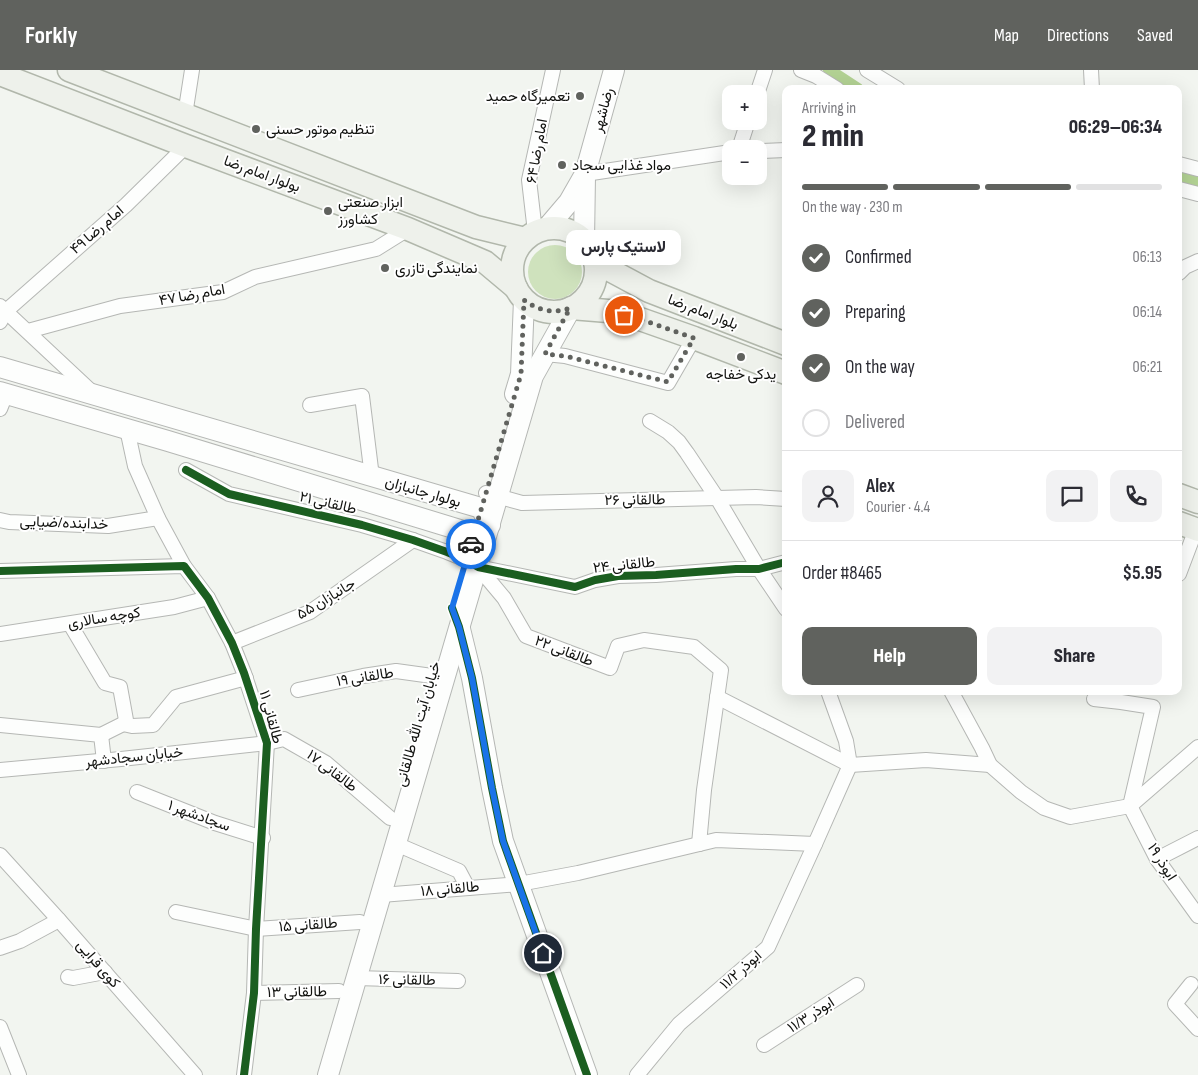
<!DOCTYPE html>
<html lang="en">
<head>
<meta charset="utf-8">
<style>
  body { margin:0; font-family:"Sofia Sans Condensed",Vazirmatn,sans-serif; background:#f2f2f3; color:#2b2b33; height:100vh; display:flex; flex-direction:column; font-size:19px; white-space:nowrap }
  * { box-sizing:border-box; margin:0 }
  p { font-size:16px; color:#7c7c81 }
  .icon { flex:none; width:28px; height:28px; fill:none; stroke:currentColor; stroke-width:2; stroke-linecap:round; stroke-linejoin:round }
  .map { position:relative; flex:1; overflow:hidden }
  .details { position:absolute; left:782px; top:15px; width:400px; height:610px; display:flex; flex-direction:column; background:#fff; border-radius:10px; box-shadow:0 5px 20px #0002 }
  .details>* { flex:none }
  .buttons { position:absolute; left:722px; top:15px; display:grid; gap:10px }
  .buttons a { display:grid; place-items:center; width:45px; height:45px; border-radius:10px; background:#fff; box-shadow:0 5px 20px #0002; font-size:25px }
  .pin { position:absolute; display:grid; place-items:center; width:42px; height:42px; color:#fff; margin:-21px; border:2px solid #fff; border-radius:50%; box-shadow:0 1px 5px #0007 }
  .courier { position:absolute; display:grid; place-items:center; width:50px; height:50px; margin:-25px; border:4px solid #1a73e8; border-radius:50%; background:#fff; color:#222; box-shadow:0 1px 6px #0007 }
  .bubble { position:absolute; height:35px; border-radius:10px; background:#fff; box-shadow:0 5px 20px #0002; font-size:16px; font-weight:800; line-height:35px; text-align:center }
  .headline em { font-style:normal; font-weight:800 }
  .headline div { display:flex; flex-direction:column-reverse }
  .headline { display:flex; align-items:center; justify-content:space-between; height:85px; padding:0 20px }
  h1 { font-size:32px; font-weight:800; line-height:38px }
  .bar { display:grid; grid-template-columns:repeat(4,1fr); gap:8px 5px; align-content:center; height:60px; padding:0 20px }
  .bar i { height:6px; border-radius:4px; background:#e1e1e2 }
  .bar .on { background:#60625e }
  .bar p { grid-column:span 4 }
  .line { display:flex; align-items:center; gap:12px; padding:0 20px; border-top:1px solid #e1e1e2 }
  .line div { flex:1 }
  .round { display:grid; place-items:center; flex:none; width:52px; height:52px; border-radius:10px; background:#f2f2f3 }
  ol { padding:0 20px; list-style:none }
  li { display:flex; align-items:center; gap:15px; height:55px }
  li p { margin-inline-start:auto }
  li .icon { padding:5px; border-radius:50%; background:#60625e; color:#fff; stroke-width:4 }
  li:last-child { color:#7c7c81 }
  li i { width:28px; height:28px; border:2px solid #e1e1e2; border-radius:50% }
  .cta { display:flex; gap:10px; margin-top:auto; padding:10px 20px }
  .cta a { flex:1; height:58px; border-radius:10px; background:#60625e; color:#fff; font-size:20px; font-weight:800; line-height:58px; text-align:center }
  .cta a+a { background:#f2f2f3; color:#2b2b33 }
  header { display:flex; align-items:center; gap:30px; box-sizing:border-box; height:70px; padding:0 25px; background:#60625e; color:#fff }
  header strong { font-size:24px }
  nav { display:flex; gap:28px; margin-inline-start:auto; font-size:18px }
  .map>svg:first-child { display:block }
  .green { fill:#cfe2bd }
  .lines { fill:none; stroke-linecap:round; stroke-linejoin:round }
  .canal { stroke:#b2d193; stroke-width:12 }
  .street-casing { stroke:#b5b7b4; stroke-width:16 }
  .secondary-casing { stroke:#b5b7b4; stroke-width:22 }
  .primary-casing { stroke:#b1b7ab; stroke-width:25 }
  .street { stroke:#fdfefd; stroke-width:14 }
  .secondary { stroke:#fdfefd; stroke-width:20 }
  .primary { stroke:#eef1eb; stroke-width:22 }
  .cycleway-casing { stroke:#fff; stroke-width:11 }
  .cycleway { stroke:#1b5e20; stroke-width:8 }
  .done { stroke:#60625e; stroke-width:5; stroke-dasharray:0 9 }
  .route { stroke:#1a73e8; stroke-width:6 }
  .poi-dot { fill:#60625e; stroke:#fff; stroke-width:2 }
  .labels { text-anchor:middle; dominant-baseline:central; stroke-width:4; stroke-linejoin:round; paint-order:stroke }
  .poi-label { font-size:15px; fill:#121310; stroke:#fff; text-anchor:start }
  .street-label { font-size:15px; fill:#121310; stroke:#fff }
</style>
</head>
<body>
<header>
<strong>Forkly</strong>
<nav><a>Map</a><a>Directions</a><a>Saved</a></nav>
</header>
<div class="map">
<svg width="1198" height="1005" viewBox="0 0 1198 1005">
  <rect width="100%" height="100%" fill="#f2f5f0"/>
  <circle class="green" cx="555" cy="202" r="27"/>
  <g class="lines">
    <g class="canal">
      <path d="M829,0L858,19"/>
      <path d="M1179,107L1198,111"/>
    </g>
    <g class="street-casing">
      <g id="street">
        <path d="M801,0L816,6L837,19"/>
        <path d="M867,0L898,19"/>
        <path d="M1091,0L1092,19"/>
        <path d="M757,24L765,0"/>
        <path d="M185,45L192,0"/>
        <path d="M739,79L748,51"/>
        <path d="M759,81L786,80"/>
        <path d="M1179,94L1198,99"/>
        <path d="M585,104L731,82"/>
        <path d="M1179,119L1198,124"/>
        <path d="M535,162L529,110L553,0"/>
        <path d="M1179,203L1185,197L1198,191"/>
        <path d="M0,236L93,323"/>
        <path d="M0,252L6,241L126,135L186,76"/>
        <path d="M28,261L120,236L223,222L255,207L376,179L408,159"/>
        <path d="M545,284L565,286L668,313L694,268"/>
        <path d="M310,335L362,326L372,407"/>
        <path d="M0,339L6,324"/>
        <path d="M650,351L668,362L679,372L687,383L717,428L759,499L786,539"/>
        <path d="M127,359L135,396L158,448L184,496"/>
        <path d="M186,400L229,424L362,455L413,470L447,482L467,490L478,497L575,517L595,510L618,506L656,505L736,499H759L786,492"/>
        <path d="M486,423L522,433L756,427L786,429"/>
        <path d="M0,450L9,452L108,456L158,448"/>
        <path d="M478,497L504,528L526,566L610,598L618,576L644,570L694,577L721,600L704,720L699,774"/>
        <path d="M0,501L184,496L208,528L232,573L244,603L267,673L256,859L254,923L244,1005"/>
        <path d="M1179,504L1196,459"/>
        <path d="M70,554L105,613L120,617L126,650L123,654L101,665"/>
        <path d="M0,564L174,537L208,528"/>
        <path d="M232,573L310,542L413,470"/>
        <path d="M298,620L363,606L396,601L432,606"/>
        <path d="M951,621L982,678L990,695L1021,722L1044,738L1070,747L1130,736L1198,677"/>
        <path d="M717,627L850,695L926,690L990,695"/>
        <path d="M1094,629L1121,632L1153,637L1130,736"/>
        <path d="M123,654L132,656L153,655L176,627L246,608"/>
        <path d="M0,655L101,665L104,691"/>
        <path d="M0,700L121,689L267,673L284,669L326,693L390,748"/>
        <path d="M137,722L215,753L263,768"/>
        <path d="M1130,736L1157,789L1198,846"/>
        <path d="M396,774L459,801L468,818"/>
        <path d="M0,785L59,850L195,1005"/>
        <path d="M1157,789L1198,768"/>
        <path d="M381,825L519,814L578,803L716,770L815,774"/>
        <path d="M176,842L256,859L360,852"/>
        <path d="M0,878L20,871L59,850"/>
        <path d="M68,907L73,908L105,902"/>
        <path d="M356,908L458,911"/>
        <path d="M1191,914L1175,934L1198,959"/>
        <path d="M254,923L339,921"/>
        <path d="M0,957L19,1005"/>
        <path d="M764,975L857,915"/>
        <path d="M637,1005L679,954L768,877L815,774L850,695L846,671L828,621"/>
      </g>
    </g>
    <g class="secondary-casing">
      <g id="secondary">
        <path d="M546,159L569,132L585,104L614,0"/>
        <path d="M584,171L585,106"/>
        <path d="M0,297L481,438L490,455L473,464L168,371L0,322"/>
        <path d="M515,324L521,304L524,230"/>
        <path d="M460,559L472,608L492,718L503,771L587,1005"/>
        <path d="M328,1005L533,306L571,238"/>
      </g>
    </g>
    <g class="primary-casing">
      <g id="primary">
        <path d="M69,0L476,157L525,169"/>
        <path d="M0,4L186,76L408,159L485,192L516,218"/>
        <circle cx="554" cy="200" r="42"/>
        <path d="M595,192L649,221L786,274"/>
        <path d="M571,238L608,241L640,249L694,268L786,303"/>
        <path d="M1179,425L1198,432"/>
        <path d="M1179,453L1198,460"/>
      </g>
    </g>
    <use href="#street" class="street"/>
    <use href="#secondary" class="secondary"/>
    <use href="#primary" class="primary"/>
    <g class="cycleway-casing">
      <g id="cycleway">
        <path d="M186,400L229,424L362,455L413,470L447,482L467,490L478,497L575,517L595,510L618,506L656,505L736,499H759L786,492"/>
        <path d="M0,501L184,496L208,528L232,573L244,603L267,673L256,859L254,923L244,1005"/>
        <path d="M452,538L459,557L472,608L492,718L503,771L587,1005"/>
      </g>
    </g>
    <use href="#cycleway" class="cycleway"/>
  </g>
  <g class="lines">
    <path class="done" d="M471,474L521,304L524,230C539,241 553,244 570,238L545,284L565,286L668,312L694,268L640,249L624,245"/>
    <path class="route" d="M471,474L452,538L459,557L472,608L492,718L503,771L543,883"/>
  </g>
  <g class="poi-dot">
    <circle cx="580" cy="26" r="5"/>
    <circle cx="256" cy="59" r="5"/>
    <circle cx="562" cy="95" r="5"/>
    <circle cx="328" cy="141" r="5"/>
    <circle cx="385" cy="198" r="5"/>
    <circle cx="741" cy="287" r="5"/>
  </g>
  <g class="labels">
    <g class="poi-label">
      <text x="570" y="26" text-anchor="end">تعمیرگاه حمید</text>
      <text x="266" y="59">تنظیم موتور حسنی</text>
      <text x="572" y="95">مواد غذایی سجاد</text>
      <text x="338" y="132">ابزار صنعتی<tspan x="338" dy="17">کشاورز</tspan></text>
      <text x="395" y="198">نمایندگی تازری</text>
      <text x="741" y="304" text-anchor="middle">یدکی خفاجه</text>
    </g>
    <g class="street-label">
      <text transform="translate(603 40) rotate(-75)">رضاشهر</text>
      <text transform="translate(537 81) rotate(-80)">امام رضا ۶۴</text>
      <text transform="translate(262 104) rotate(20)">بولوار امام رضا</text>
      <text transform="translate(97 160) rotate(-41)">امام رضا ۴۹</text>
      <text transform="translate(192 225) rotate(-10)">امام رضا ۴۷</text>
      <text transform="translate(703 242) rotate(21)">بلوار امام رضا</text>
      <text transform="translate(423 422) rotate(16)">بولوار جانبازان</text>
      <text transform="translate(635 430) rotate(-1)">طالقانی ۲۶</text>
      <text transform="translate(328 433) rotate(13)">طالقانی ۲۱</text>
      <text transform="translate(64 453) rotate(2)">خدابنده/ضیایی</text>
      <text transform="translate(624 495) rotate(-6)">طالقانی ۲۴</text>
      <text transform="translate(326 529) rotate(-31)">جانبازان ۵۵</text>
      <text transform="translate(104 548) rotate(-9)">کوچه سالاری</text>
      <text transform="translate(564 581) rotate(21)">طالقانی ۲۲</text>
      <text transform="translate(365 607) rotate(-9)">طالقانی ۱۹</text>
      <text transform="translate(271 647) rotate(75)">طالقانی ۱۱</text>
      <text transform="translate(418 654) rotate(-74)">خیابان آیت الله طالقانی</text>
      <text transform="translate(134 687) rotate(-6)">خیابان سجادشهر</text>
      <text transform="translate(332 701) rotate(37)">طالقانی ۱۷</text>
      <text transform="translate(199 746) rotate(20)">سجادشهر ۱</text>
      <text transform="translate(1162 792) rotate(58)">ابوذر ۱۹</text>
      <text transform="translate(450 819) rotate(-5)">طالقانی ۱۸</text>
      <text transform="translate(308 855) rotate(-4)">طالقانی ۱۵</text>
      <text transform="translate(98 894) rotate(49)">کوی قرایی</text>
      <text transform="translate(741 900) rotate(-42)">ابوذر ۱۱/۲</text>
      <text transform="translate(407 910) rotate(1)">طالقانی ۱۶</text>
      <text transform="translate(297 922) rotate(-1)">طالقانی ۱۳</text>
      <text transform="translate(811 945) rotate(-33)">ابوذر ۱۱/۳</text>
    </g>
  </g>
</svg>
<div class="buttons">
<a>+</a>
<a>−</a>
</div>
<div class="pin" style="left:624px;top:245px;background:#ea580c"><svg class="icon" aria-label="bag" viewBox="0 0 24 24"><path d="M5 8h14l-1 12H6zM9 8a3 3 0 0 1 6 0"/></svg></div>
<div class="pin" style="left:543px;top:883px;background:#1f2937"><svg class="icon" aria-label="home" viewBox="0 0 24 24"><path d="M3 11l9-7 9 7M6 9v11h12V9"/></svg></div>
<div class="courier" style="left:471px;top:474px"><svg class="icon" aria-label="car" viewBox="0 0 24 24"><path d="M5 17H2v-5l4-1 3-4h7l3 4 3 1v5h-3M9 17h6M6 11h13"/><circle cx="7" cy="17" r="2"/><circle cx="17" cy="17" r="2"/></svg></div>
<div class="bubble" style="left:566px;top:160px;width:115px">لاستیک پارس</div>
<section class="details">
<div class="headline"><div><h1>2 min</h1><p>Arriving in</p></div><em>06:29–06:34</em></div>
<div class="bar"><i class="on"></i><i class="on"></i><i class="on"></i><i></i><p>On the way · 230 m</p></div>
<ol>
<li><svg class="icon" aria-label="check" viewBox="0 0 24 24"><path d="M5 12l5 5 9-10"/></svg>Confirmed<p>06:13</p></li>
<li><svg class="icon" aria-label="check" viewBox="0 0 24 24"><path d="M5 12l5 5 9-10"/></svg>Preparing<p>06:14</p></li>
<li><svg class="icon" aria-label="check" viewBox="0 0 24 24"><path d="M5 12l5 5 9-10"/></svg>On the way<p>06:21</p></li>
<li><i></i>Delivered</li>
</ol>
<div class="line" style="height:90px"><a class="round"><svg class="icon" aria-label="person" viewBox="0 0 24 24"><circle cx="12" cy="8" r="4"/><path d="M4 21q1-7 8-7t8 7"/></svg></a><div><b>Alex</b><p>Courier · 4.4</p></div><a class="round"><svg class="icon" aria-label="chat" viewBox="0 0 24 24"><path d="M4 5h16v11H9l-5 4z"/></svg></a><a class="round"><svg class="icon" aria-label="phone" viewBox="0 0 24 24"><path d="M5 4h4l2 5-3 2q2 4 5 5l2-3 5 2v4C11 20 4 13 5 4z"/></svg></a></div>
<div class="line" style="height:65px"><div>Order #8465</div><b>$5.95</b></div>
<div class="cta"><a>Help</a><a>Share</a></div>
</section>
</div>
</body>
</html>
